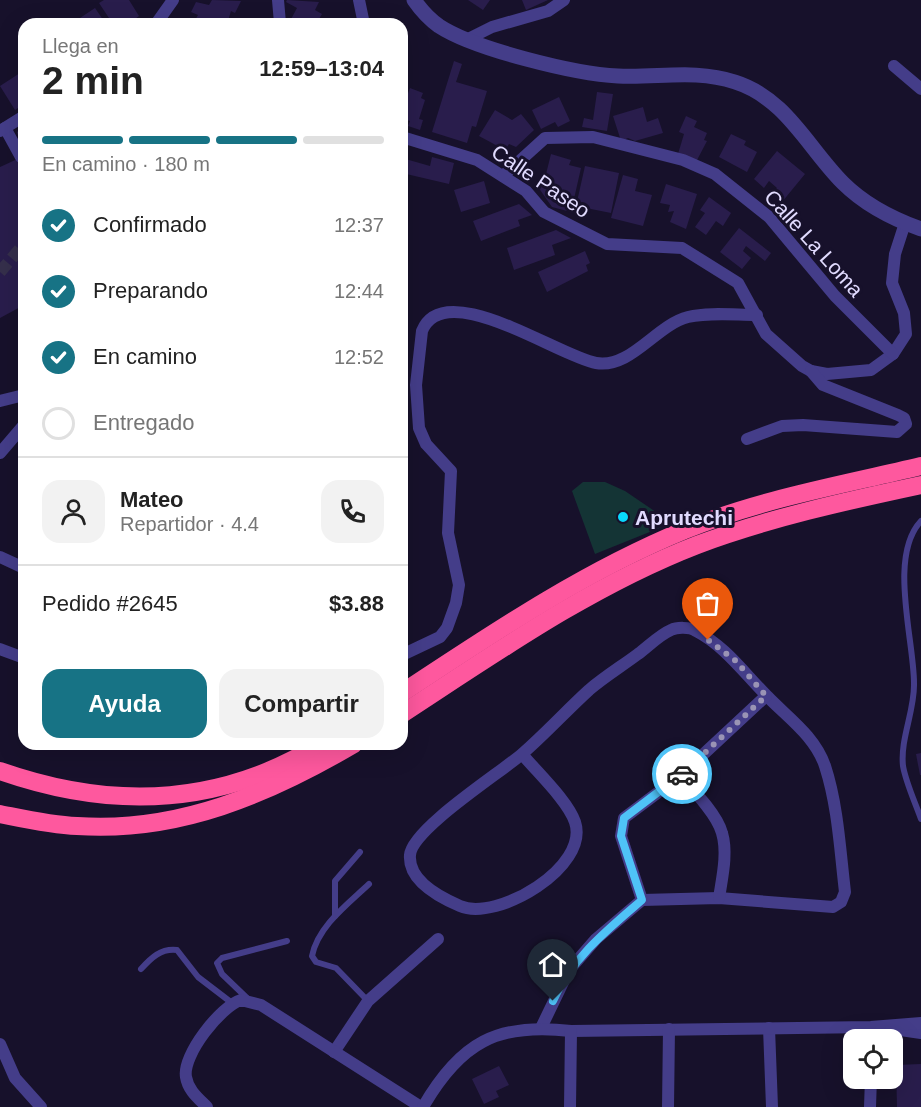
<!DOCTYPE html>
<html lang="es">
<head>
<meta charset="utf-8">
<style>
  body { margin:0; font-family:Arial,sans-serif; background:#f2f2f2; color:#222; height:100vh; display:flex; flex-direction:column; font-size:22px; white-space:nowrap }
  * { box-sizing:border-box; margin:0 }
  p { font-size:20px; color:#767676 }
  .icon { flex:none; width:33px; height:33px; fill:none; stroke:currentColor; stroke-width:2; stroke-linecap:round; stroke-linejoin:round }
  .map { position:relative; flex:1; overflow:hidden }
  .details { position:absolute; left:18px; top:18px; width:390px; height:732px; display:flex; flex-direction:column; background:#fff; border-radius:18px; box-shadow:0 6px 24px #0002 }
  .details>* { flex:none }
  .tools { position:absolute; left:843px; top:1029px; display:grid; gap:12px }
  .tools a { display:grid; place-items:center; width:60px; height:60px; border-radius:12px; background:#fff; box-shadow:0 6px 24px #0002; font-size:30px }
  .pin { position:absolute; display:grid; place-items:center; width:51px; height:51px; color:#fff; margin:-62px -26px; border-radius:50% 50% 50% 0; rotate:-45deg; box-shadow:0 0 6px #0007 }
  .pin .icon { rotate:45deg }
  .courier { position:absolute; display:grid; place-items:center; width:60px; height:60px; margin:-30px; border:4px solid #4fc3f7; border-radius:50%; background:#fff; color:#222; box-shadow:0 2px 8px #0007 }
  .summary em { font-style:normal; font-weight:800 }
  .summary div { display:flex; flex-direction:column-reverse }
  .summary { display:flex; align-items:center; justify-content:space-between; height:102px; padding:0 24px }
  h1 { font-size:39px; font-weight:800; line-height:45px }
  .bar { display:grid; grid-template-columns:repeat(4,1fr); gap:9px 6px; align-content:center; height:72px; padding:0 24px }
  .bar i { height:8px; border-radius:4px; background:#e0e0e0 }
  .bar .current { background:#177385 }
  .bar p { grid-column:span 4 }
  .line { display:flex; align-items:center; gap:15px; padding:0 24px; border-top:2px solid #e0e0e0 }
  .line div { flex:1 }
  .round { display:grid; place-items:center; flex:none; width:63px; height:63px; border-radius:18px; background:#f2f2f2 }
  ol { padding:0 24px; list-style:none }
  li { display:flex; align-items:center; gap:18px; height:66px }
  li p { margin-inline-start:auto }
  li .icon { padding:6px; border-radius:50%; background:#177385; color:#fff; stroke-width:4 }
  li:last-child { color:#767676 }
  li i { width:33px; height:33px; border:3px solid #e0e0e0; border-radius:50% }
  .cta { display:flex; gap:12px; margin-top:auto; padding:12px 24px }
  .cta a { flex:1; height:69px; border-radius:18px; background:#177385; color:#fff; font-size:24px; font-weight:800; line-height:69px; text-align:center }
  .cta a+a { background:#f2f2f2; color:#222 }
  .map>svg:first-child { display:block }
  .green { fill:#143435 }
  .building { fill:#291d4c }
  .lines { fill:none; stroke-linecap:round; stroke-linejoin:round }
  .minor-tunnel { stroke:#352f4b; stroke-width:12; stroke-dasharray:12 6; stroke-linecap:butt }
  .service { stroke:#443d89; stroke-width:6 }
  .minor { stroke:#443d89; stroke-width:12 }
  .tertiary { stroke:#443d89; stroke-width:15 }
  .motorway { stroke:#fe589e; stroke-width:18 }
  .done { stroke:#9a94b5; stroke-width:6; stroke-dasharray:0 10.8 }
  .route { stroke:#4fc3f7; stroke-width:8 }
  .poi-dot { fill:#09d7fd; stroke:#17112b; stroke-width:2 }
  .labels { text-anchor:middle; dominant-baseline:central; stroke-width:6; stroke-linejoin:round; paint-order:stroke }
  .street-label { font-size:21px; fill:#e1dbff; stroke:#17112b }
  .poi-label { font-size:21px; font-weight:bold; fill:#e1dbff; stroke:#17112b; text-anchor:start }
</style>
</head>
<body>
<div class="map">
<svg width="921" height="1107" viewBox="0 0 921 1107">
  <rect width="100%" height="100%" fill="#17112b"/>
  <path class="green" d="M583,482H605L625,491L672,523L595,554L572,491Z"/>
  <g class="building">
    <path d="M104,0H129L139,16L132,21L134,24H113L99,3Z"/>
    <path d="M212,0L241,1L235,13L231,11L227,24H193L198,15L191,12L196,2L209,5Z"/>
    <path d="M287,0L319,2L315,10L322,14L316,24L307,20L305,24H296L290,21L297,8L286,2Z"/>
    <path d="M468,0H490L483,10Z"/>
    <path d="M522,0H548L526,10Z"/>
    <path d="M95,8L106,24H71Z"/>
    <path d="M454,61L462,64L456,82L487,91L476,127L472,126L467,143L432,132Z"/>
    <path d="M20,73L24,79V104L15,110L0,86Z"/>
    <path d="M410,88L423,93L421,98L425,100L419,119L423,120L420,130L408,126L410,121L406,120L402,127V94L407,96Z"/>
    <path d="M597,92L613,94L607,131L582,127L584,118L593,120Z"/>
    <path d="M559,97L570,121L558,127L555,122L541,129L532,110Z"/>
    <path d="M643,107L647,122L658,118L663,133L635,141L628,138L621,141L613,116Z"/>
    <path d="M495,110L512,120L521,114L534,130L516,147L509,144L505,150L479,136Z"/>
    <path d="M686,116L697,121L694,127L707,133L704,140L707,141L696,162L678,154L684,134L679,132Z"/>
    <path d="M24,127V154H23L17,132Z"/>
    <path d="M731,134L746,141L744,145L757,152L747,172L719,157Z"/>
    <path d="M777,151L805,174L782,202L772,194L777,188L769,181L764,188L754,179Z"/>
    <path d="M551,154L571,160L569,165L581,168L571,212L552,207L536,184L545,178Z"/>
    <path d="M24,156V305L0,318V167Z"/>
    <path d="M432,157L454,163L449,184L402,173V158L430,166Z"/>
    <path d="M585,166L619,173L611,213L576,206Z"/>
    <path d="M623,175L638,179L635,191L652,195L643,226L611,218Z"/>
    <path d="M484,181L490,203L461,212L454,190Z"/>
    <path d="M666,184L697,194L686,229L670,222L674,211L668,212L670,205L660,203Z"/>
    <path d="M709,197L731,213L723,226L716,221L706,235L695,227L705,213L700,210Z"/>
    <path d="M519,204L532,215L518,220L520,226L481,241L473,221Z"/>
    <path d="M739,228L771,253L765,261L746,246L743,251L751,258L742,269L720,252Z"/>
    <path d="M556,230L571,238L552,245L555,255L514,270L507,248Z"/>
    <path d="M585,251L590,263L586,265L588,271L547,292L538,272Z"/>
    <path d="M921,753V775H920L916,754Z"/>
    <path d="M921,1064V1107H897L896,1065Z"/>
    <path d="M499,1066L509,1085L496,1091L499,1097L484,1104L472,1079Z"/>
  </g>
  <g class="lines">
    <path class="minor-tunnel" d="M0,272L24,244"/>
    <g class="service">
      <path d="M921,521C888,556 914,640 914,683C915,710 900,739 903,766C906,783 915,802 921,819"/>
      <path d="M335,916V881L360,852"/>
      <path d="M141,969C151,958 161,948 177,950L198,977L232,1003"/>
      <path d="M248,999L222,974L217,963L222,958L287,941"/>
      <path d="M368,1001L336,968L316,962L312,956C318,926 348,904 369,884"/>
    </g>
    <g class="minor">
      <path d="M278,0L280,23"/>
      <path d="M359,0L364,24"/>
      <path d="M156,24L173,0"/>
      <path d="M466,40L492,27L548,11L564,0"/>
      <path d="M894,66L921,89"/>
      <path d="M5,128L21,157"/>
      <path d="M0,131L24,116"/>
      <path d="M402,137L477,160L526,191L544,212L607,244L682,248L738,283L766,334L802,366L811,371L827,374L871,370L893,354L906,334L904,313L892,283L895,254L905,223"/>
      <path d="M503,176L545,138L593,137L683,160L715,174L769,217L835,296L893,354"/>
      <path d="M0,401L24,395"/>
      <path d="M747,439L782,426L803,425L897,432L906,424L904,418L898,415L823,385L811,371"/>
      <path d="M0,453L24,425"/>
      <path d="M0,557L24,568"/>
      <path d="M0,649L24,658"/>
      <path d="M402,655L440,637L447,628L456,603L459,585L448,533L451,471L426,444L419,428L416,385L422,331C444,276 560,357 596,363C631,369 656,325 688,317C709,312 735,315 757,315"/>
      <path d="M522,754C537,772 568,801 575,822C590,867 497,922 460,906C439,897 408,880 410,855C412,829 500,773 522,754C545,734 566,711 589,690C604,677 622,666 638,654C648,647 659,635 671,630C677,627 690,627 696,631C725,646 744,673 767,696C787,717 815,736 825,766C838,806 840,850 845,892L841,902L833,907L719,898L642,900L596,939L569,970L541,1028"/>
      <path d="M680,776C693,790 717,814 722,833C728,853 722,878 719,898"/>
      <path d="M642,900L621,836L624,818L680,776L766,696"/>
      <path d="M880,1027L921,1033"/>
      <path d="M769,1028L772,1107"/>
      <path d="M0,1044L15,1078L41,1107"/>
      <path d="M334,1052L368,1001L438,939"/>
      <path d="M207,1107C198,1098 188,1090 186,1077C182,1055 221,1006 241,1000L261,1005L421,1107"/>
      <path d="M423,1107C460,1043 497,1022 571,1031L871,1027L921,1023"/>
      <path d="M570,1107L571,1031"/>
      <path d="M668,1107L669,1029"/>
      <path d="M870,1107L871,1078"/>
    </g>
    <path class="tertiary" d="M414,0C421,10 429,19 439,26C474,49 575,74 618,76C658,78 696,69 735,82C786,98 808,148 843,183C864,204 893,219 921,229"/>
    <g class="motorway">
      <path d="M402,693C493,633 583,572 685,530C760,499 842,485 921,466"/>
      <path d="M402,714C497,652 591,586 697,545C769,518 846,501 921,485"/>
      <path d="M0,771C111,810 219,807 321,744"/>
      <path d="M0,814C25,819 51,825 77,826C178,833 269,794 354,744"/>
    </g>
  </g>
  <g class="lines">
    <path class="done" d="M682,774L766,696L736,661L708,640"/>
    <path class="route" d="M553,1001C572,958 607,930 642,900L621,836L624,818L682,774"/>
  </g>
  <circle class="poi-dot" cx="623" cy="517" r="6"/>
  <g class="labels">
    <g class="street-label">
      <text transform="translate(541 181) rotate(34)">Calle Paseo</text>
      <text transform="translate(814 243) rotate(48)">Calle La Loma</text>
    </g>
    <g class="poi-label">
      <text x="635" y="517">Aprutechi</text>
    </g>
  </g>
</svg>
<div class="tools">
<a><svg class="icon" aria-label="locate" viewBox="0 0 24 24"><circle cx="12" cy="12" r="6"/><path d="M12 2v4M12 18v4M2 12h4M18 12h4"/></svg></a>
</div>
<div class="pin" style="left:708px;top:640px;background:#ea580c"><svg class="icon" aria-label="bag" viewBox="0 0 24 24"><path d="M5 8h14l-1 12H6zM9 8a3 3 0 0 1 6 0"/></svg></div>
<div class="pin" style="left:553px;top:1001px;background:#1f2937"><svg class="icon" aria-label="home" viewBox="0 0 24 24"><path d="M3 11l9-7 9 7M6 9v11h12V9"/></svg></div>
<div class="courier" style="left:682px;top:774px"><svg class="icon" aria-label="car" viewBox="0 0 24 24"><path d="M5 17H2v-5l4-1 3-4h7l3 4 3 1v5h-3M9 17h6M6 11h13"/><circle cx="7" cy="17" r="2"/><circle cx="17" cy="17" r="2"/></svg></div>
<section class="details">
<div class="summary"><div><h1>2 min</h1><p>Llega en</p></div><em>12:59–13:04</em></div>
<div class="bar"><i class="current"></i><i class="current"></i><i class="current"></i><i></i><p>En camino · 180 m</p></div>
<ol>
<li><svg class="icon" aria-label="check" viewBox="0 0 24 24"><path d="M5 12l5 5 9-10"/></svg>Confirmado<p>12:37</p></li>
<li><svg class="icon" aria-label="check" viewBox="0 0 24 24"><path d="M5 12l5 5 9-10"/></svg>Preparando<p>12:44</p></li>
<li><svg class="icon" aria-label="check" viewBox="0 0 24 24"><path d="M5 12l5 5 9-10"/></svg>En camino<p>12:52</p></li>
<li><i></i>Entregado</li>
</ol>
<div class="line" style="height:108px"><a class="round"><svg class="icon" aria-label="person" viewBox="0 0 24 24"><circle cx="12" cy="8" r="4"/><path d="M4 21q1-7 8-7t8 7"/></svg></a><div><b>Mateo</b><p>Repartidor · 4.4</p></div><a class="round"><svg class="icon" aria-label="phone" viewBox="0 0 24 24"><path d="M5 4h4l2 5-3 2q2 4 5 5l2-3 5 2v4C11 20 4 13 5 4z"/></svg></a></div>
<div class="line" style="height:78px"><div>Pedido #2645</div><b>$3.88</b></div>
<div class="cta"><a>Ayuda</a><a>Compartir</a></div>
</section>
</div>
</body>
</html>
